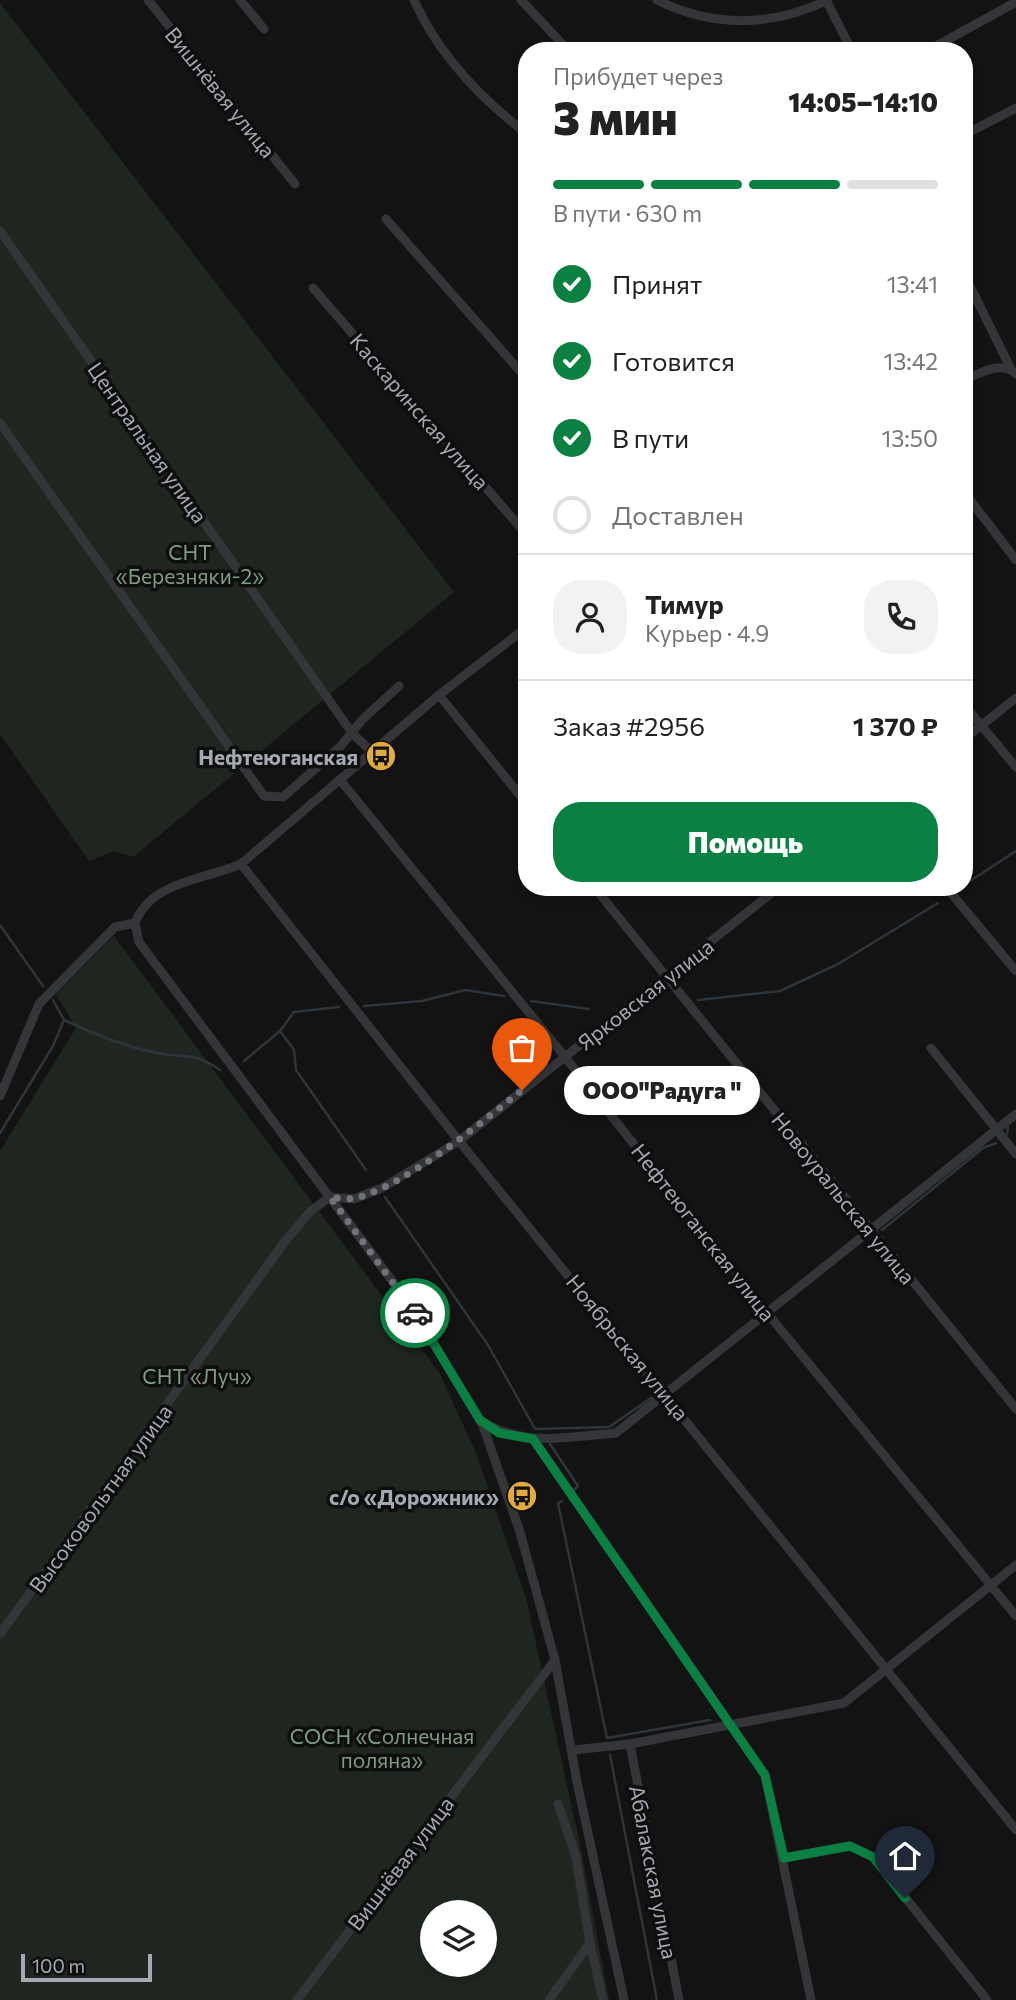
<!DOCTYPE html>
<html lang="ru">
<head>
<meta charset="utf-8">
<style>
  body { margin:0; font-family:Commissioner,sans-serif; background:#f2f2f2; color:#222; height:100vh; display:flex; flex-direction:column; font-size:26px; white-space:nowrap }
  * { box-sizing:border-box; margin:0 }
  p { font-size:23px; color:#767676 }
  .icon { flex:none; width:38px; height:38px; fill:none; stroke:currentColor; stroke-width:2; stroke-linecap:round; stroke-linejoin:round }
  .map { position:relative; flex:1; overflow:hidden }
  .sheet { position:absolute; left:518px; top:42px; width:455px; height:854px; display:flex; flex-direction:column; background:#fff; border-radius:28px; box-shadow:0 4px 10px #0003 }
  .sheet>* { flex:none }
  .buttons { position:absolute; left:420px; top:1900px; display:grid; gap:14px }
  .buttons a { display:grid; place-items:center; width:77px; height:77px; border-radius:50%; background:#fff; box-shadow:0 4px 10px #0003; font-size:35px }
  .scale { position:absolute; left:21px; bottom:18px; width:131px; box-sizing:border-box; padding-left:7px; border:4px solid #a5a9b3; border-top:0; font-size:19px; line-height:24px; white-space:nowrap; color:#a5a9b3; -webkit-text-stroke:5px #0e0e0f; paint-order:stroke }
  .pin { position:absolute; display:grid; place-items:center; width:60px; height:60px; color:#fff; margin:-72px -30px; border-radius:50% 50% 50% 0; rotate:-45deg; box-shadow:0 0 7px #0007 }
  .pin .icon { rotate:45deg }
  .courier { position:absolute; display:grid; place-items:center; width:70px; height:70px; margin:-35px; border:5px solid #0b8043; border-radius:50%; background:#fff; color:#222; box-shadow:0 2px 9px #0007 }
  .bubble { position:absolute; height:49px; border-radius:24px; background:#fff; box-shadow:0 4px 10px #0003; font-size:23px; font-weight:800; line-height:49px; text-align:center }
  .summary em { font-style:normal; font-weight:800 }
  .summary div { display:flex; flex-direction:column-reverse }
  .summary { display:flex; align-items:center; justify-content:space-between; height:119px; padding:0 35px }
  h1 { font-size:46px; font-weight:800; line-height:52px }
  .bar { display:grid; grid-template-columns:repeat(4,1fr); gap:10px 7px; align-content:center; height:84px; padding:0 35px }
  .bar i { height:9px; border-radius:5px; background:#e0e0e0 }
  .bar .selected { background:#0b8043 }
  .bar p { grid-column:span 4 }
  .line { display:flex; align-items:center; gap:18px; padding:0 35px; border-top:2px solid #e0e0e0 }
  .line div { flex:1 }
  .round { display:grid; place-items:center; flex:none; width:74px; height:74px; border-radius:28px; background:#f2f2f2 }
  ol { padding:0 35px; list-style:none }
  li { display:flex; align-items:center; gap:21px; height:77px }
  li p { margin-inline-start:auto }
  li .icon { padding:7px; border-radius:50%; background:#0b8043; color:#fff; stroke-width:4 }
  li:last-child { color:#767676 }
  li i { width:38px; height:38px; border:4px solid #e0e0e0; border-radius:50% }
  .primary-button { display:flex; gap:14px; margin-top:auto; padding:14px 35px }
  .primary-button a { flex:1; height:80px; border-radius:28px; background:#0b8043; color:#fff; font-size:28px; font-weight:800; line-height:80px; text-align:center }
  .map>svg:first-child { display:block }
  .green { fill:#1f2620; fill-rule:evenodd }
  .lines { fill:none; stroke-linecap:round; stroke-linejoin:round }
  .stream { stroke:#2d353b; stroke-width:2.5 }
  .minor { stroke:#343539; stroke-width:9 }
  .done { stroke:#72747b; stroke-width:7; stroke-dasharray:0 12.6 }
  .route { stroke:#0b8043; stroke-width:9 }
  .labels { text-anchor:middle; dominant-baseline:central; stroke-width:7; stroke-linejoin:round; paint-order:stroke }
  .street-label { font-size:21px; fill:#a5a9b3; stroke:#0e0e0f }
  .park-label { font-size:21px; fill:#7e9d80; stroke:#0e0e0f }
  .poi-label { font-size:21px; font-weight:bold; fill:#a5a9b3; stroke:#0e0e0f; text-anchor:end }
</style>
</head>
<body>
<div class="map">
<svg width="1016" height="2000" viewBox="0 0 1016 2000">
  <rect width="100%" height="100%" fill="#131314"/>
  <g class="green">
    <path d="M0,3L454,592L133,857L114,851L89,861L0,734Z"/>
    <path d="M114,936L440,1374L476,1453L526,1598L580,1845L609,2000H0V1151L76,1028L56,994ZM432,1913H485V1965H432Z"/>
  </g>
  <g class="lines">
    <g class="stream">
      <path d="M964,885L1016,851"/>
      <path d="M957,890L961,887"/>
      <path d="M0,925L43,986"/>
      <path d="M698,1000L780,991L838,964L938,903"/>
      <path d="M531,1001L589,1009"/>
      <path d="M364,1006L422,1001L465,990L504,996"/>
      <path d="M64,1020C94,1034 129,1049 163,1054C192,1058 194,1053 220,1070"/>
      <path d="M280,1031L294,1050L296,1070L366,1170"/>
      <path d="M244,1061L280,1031L294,1012L339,1007"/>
      <path d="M0,1133L53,1046L64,1020L53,1000"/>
      <path d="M1007,1134L1008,1125"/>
      <path d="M385,1197L488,1345L535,1429L609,1427L654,1396"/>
      <path d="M882,1230L983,1148L996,1143"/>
      <path d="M550,1444L578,1486L574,1490"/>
      <path d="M562,1501L558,1503L607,1738L710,1720"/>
      <path d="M610,1755L657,2000"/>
    </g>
    <g class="minor">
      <path d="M148,0L295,184"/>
      <path d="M240,0L264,29"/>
      <path d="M414,0C438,54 480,98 527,134"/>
      <path d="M521,0L569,51"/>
      <path d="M657,0C713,28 772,27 828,0"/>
      <path d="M826,0L852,51"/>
      <path d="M927,51L1016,2"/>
      <path d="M964,135L1016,108"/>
      <path d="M386,219L527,379"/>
      <path d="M0,231L352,733L373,753"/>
      <path d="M964,274L1011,369"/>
      <path d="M313,288L527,535"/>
      <path d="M964,380C980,373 1002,360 1016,374"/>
      <path d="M0,423L264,796L283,797L340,747L362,720L399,686"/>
      <path d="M964,492L1016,560"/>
      <path d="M439,695L527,804"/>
      <path d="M964,705L1016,767"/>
      <path d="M964,739L1016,698"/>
      <path d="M341,781L565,1057L768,1314L1016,1616"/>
      <path d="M241,864L459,1141L1016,1830"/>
      <path d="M594,887L1016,1409"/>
      <path d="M946,887L1016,971"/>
      <path d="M135,923L139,942L414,1310L483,1426L520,1532L555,1660L577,1782L624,2000"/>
      <path d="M135,923C151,881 204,880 241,864L439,695L527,627"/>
      <path d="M931,1048L1016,1154"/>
      <path d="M0,1096L39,1004L115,927L135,923"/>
      <path d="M329,1197L354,1199L382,1188L459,1141L779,887"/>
      <path d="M480,1420C523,1448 567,1437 616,1433L1016,1114"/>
      <path d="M533,1439L765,1775L811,2000"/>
      <path d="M0,1634L286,1240L309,1213L329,1197"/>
      <path d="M630,1744L679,2000"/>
      <path d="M573,1750L630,1744L844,1703L1016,1565"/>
      <path d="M784,1858L850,1846L873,1857L987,2000"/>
      <path d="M590,1943L603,2000"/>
      <path d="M297,2000L555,1660"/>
      <path d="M549,2000L590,1943L576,1857L558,1804"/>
    </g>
  </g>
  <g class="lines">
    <path class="done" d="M415,1313L330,1197C338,1198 348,1200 356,1198C406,1185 481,1123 522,1090"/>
    <path class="route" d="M415,1313L480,1420L499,1433L533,1439L765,1775L784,1858L850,1846L873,1857L905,1898"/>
  </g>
  <defs>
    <g id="bus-disc" transform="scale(1.575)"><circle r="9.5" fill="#e0ab3e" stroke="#0e0e0f"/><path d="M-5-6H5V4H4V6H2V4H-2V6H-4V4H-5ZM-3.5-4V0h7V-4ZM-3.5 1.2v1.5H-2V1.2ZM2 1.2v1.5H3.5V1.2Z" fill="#111"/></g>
  </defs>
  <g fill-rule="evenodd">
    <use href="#bus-disc" x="381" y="756"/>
    <use href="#bus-disc" x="522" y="1496"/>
  </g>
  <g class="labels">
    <g class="street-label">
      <text transform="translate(221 92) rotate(51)">Вишнёвая улица</text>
      <text transform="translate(420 411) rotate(49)">Каскаринская улица</text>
      <text transform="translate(148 442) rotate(55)">Центральная улица</text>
      <text transform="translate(645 994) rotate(-38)">Ярковская улица</text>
      <text transform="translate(844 1198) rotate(51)">Новоуральская улица</text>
      <text transform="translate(704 1232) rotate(52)">Нефтеюганская улица</text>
      <text transform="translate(628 1347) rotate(51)">Ноябрьская улица</text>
      <text transform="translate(100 1498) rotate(-54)">Высоковольтная улица</text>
      <text transform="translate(400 1863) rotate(-53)">Вишнёвая улица</text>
      <text transform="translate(654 1872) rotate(79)">Абалакская улица</text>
    </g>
    <g class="park-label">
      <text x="190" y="551">СНТ<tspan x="190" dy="24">«Березняки-2»</tspan></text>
      <text x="197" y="1375">СНТ «Луч»</text>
      <text x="382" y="1735">СОСН «Солнечная<tspan x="382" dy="24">поляна»</tspan></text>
    </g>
    <g class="poi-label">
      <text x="358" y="756">Нефтеюганская</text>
      <text x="499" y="1496">с/о «Дорожник»</text>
    </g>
  </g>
</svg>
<div class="buttons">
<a><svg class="icon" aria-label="layers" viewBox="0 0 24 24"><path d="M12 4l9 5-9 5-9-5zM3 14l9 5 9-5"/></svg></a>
</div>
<div class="scale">100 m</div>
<div class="pin" style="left:522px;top:1090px;background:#ea580c"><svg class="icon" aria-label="bag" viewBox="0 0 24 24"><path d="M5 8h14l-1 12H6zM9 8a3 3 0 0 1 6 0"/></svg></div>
<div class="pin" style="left:905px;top:1898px;background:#1f2937"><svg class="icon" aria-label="home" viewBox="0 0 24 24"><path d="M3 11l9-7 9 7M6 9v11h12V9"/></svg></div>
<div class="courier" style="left:415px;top:1313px"><svg class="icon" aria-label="car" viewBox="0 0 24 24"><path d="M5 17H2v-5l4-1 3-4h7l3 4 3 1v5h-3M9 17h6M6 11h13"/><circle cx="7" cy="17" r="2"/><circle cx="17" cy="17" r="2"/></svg></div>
<div class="bubble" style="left:564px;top:1066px;width:196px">ООО&quot;Радуга &quot;</div>
<section class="sheet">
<div class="summary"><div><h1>3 мин</h1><p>Прибудет через</p></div><em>14:05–14:10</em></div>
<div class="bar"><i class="selected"></i><i class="selected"></i><i class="selected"></i><i></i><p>В пути · 630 m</p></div>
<ol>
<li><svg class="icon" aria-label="check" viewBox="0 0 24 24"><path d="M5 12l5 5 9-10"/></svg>Принят<p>13:41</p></li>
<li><svg class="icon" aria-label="check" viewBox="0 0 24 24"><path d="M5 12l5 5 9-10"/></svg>Готовится<p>13:42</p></li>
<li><svg class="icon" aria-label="check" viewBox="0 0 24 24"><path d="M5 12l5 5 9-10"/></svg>В пути<p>13:50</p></li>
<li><i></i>Доставлен</li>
</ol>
<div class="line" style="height:126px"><a class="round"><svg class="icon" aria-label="person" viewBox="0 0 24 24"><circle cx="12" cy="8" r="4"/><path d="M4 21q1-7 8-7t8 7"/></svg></a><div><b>Тимур</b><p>Курьер · 4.9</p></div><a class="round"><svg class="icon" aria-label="phone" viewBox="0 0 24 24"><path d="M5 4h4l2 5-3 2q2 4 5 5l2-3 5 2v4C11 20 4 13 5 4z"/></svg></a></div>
<div class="line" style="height:91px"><div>Заказ #2956</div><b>1 370 ₽</b></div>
<div class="primary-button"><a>Помощь</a></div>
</section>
</div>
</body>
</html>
